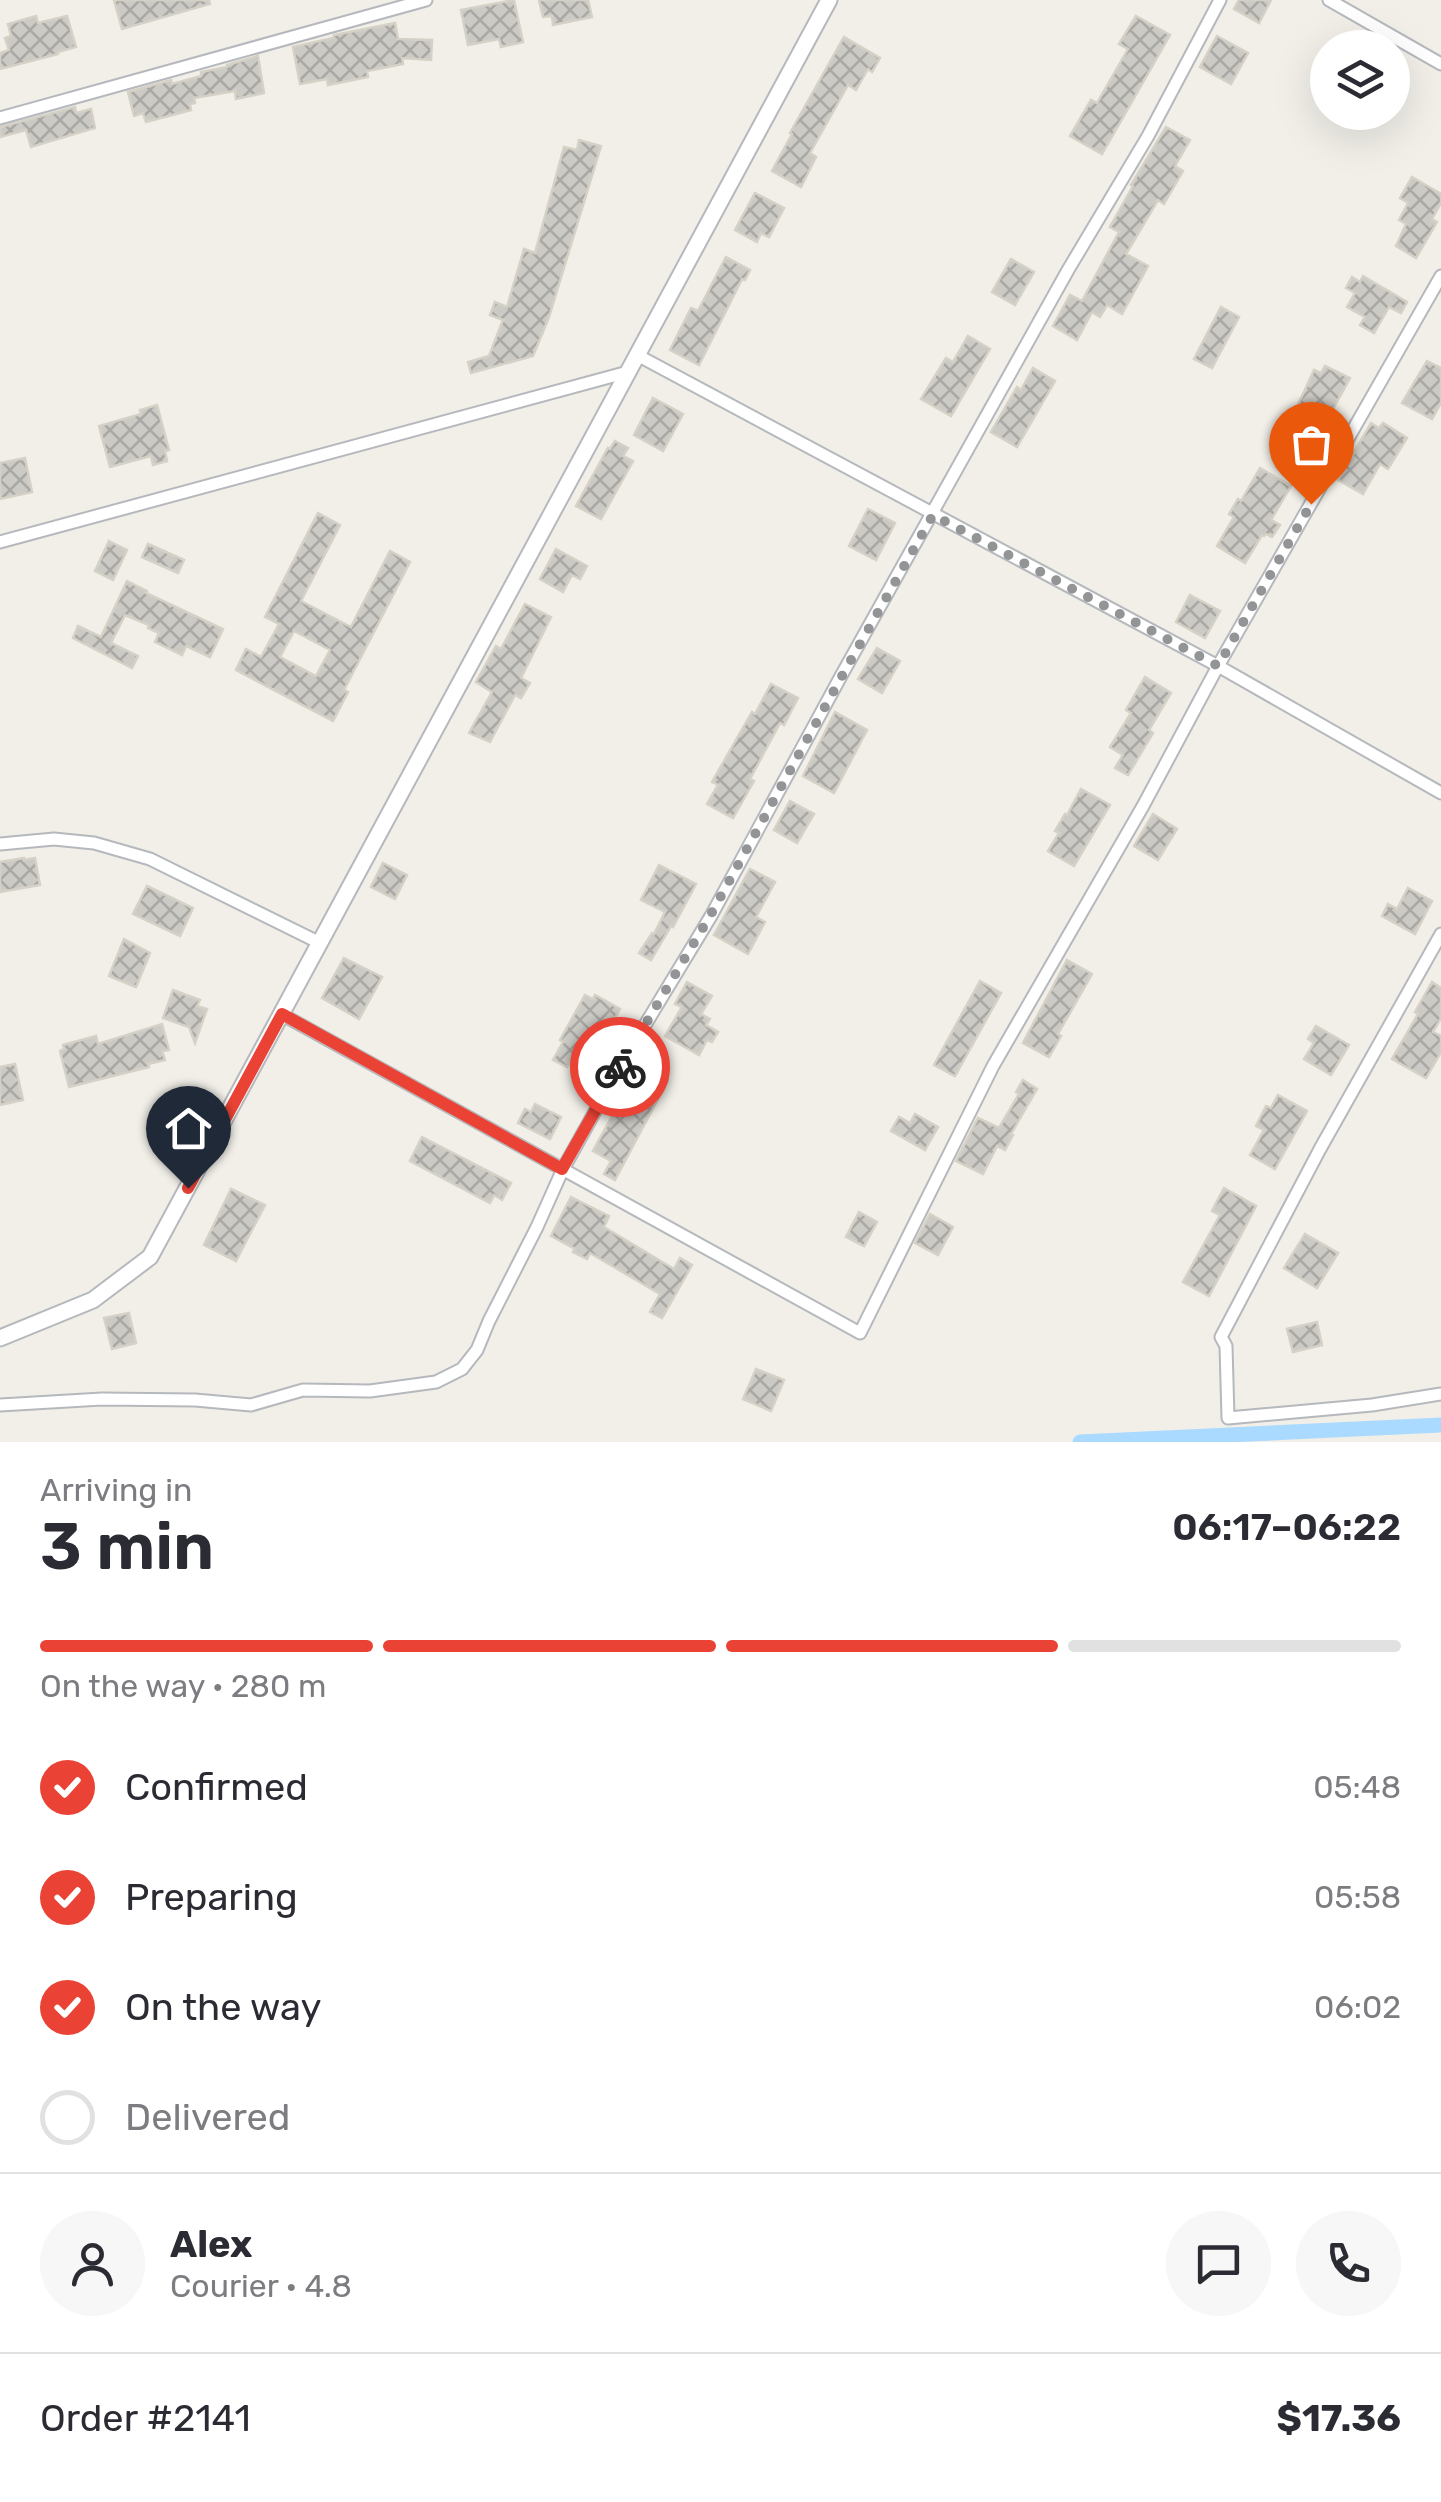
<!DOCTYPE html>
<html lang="en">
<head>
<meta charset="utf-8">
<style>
  body { margin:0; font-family:Rubik,sans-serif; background:#f7f7f7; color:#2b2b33; height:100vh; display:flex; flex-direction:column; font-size:38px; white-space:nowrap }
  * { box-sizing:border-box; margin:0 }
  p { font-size:32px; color:#7c7c81 }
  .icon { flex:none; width:55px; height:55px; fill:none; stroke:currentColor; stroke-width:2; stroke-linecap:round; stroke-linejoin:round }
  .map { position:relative; height:1442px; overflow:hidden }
  .details { display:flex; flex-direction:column; background:#fff; flex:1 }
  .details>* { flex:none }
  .buttons { position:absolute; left:1310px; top:30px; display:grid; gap:20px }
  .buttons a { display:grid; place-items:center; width:100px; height:100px; border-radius:50%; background:#fff; box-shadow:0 10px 40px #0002; font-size:50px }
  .pin { position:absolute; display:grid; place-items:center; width:85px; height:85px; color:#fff; margin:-102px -42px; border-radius:50% 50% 50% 0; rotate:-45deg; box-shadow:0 0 10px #0007 }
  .pin .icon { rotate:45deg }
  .courier { position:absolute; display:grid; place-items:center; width:100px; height:100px; margin:-50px; border:8px solid #ea4335; border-radius:50%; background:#fff; color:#222; box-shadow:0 2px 12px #0007 }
  .head em { font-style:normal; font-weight:600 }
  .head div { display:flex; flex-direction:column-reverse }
  .head { display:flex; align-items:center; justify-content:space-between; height:170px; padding:0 40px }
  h1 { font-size:65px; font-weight:600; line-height:75px }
  .bar { display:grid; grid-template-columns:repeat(4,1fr); gap:15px 10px; align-content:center; height:120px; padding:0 40px }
  .bar i { height:12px; border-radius:8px; background:#e1e1e2 }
  .bar .on { background:#ea4335 }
  .bar p { grid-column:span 4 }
  .line { display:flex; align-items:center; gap:25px; padding:0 40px; border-top:2px solid #e1e1e2 }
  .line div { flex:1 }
  .round { display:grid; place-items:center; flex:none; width:105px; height:105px; border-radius:52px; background:#f7f7f7 }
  ol { padding:0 40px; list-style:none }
  li { display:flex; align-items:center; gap:30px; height:110px }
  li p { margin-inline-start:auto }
  li .icon { padding:10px; border-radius:50%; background:#ea4335; color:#fff; stroke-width:4 }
  li:last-child { color:#7c7c81 }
  li i { width:55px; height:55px; border:5px solid #e1e1e2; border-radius:50% }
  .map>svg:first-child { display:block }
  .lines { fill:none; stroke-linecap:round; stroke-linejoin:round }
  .canal { stroke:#aadaff; stroke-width:15 }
  .building { fill:url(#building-cross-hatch); stroke:#d6d1c6; stroke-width:2.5; fill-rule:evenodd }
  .minor-casing { stroke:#b5b8bc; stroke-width:15 }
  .tertiary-casing { stroke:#b5b8bc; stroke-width:19 }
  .minor { stroke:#fff; stroke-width:11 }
  .tertiary { stroke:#fff; stroke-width:15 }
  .done { stroke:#929495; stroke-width:10; stroke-dasharray:0 18 }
  .route { stroke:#ea4335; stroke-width:12 }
</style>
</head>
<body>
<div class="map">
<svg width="1441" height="1442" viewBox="0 0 1441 1442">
  <defs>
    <pattern id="building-cross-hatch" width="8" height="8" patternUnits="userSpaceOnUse" patternTransform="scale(2.5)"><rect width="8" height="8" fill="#cccac5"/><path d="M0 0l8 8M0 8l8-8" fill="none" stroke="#a9a8a4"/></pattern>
  </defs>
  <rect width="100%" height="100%" fill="#f1efe8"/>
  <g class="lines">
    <path class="canal" d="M1080,1442L1441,1425"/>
  </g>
  <g class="building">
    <path d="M114,0H209L210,4L122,29Z"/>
    <path d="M514,0L523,42L501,47L499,39L468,45L461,10Z"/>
    <path d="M539,0H588L592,17L553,25L552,16L543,17Z"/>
    <path d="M1239,0H1271L1259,23L1234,9Z"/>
    <path d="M36,16L38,23L67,16L76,47L58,52V54L0,69V53L9,50L5,38L11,36L8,24Z"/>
    <path d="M1136,16L1170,35L1102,154L1070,136L1091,100L1097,103L1128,49L1119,44Z"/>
    <path d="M395,23L398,39L432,40L431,60L402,58L403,64L367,71L368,77L328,85L327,79L300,84L293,47L333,38L334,35Z"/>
    <path d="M1217,36L1248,53L1231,84L1200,67Z"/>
    <path d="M844,37L880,58L872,72L868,69L856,90L848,85L810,153L816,157L801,187L772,171L792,134L790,133Z"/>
    <path d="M258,56L264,93L236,99L235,91L194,98L195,103L190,104L191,110L146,122L143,113L134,116L128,92L171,80L172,84L201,76V72L227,67V65Z"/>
    <path d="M75,107L76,113L91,109L95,128L31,147L26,130L0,137V127Z"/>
    <path d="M1166,127L1190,140L1175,166L1183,171L1164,204L1158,200L1126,254L1148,266L1122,314L1107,305L1100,317L1092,312L1077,340L1053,326L1070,295L1082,301L1119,232L1110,227L1133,186L1131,185Z"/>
    <path d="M579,140L601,146L549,317L533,356L471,373L468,362L489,356L503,320L490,315L495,302L507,307L524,249L535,253L564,147L577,150Z"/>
    <path d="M1412,177L1441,194V203L1432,219L1437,222L1416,258L1396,246L1406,224L1399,220L1408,203L1400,198Z"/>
    <path d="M755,193L784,208L769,237L761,233L757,242L735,230Z"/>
    <path d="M726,257L750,270L745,280L742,279L699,365L670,350L691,308L698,311Z"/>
    <path d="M1011,259L1034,272L1015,305L992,292Z"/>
    <path d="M1363,276L1407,302L1401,313L1389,307L1374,333L1360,325L1365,317L1347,307L1355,293L1346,288L1352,277L1360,282Z"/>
    <path d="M1221,307L1239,317L1212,368L1194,359Z"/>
    <path d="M968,336L990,349L951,416L921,399L946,358L953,362Z"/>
    <path d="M1427,361L1441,368V403L1432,419L1402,403Z"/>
    <path d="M1325,366L1350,378L1322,429L1299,417L1303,408L1298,405L1314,370L1321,373Z"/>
    <path d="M1033,368L1055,381L1017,447L991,432L1017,387L1021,390Z"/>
    <path d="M653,398L683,414L663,451L634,435Z"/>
    <path d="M157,405L169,450L165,451L167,461L153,465L151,456L110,467L99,426L141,414L140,410Z"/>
    <path d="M1371,423L1379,428L1383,423L1407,438L1388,469L1380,464L1363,494L1338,480Z"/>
    <path d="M615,441L628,448L623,456L633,461L601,519L576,506L608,448L610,449Z"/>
    <path d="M25,458L32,492L0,499V463Z"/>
    <path d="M1260,468L1291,486L1271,520L1280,525L1272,537L1266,534L1264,536L1262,535L1245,563L1217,546L1234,517L1229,514L1238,499L1241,501Z"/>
    <path d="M868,509L895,523L876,560L849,546Z"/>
    <path d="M318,513L340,525L301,601L351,627L390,551L410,562L344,690L348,692L333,721L236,670L246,649L261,657L279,624L265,617ZM294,631L330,650L316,676L280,657Z"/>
    <path d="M109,541L127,550L113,580L95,571Z"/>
    <path d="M148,544L184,560L178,573L142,557Z"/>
    <path d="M556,549L587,566L580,579L572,575L563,592L540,579Z"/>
    <path d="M127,581L147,591L146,593L223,629L210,657L186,646L182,655L155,642L159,633L148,628L149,625L125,615L111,643L138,656L132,668L73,638L78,626L101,637Z"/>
    <path d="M1190,595L1220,611L1205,638L1176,622Z"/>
    <path d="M525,604L551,617L521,678L530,683L521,698L515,695L490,742L469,733L492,692L476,682L496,646L501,649Z"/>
    <path d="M877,648L900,661L882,693L858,679Z"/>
    <path d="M1145,677L1171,693L1149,730L1153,733L1128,775L1115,768L1123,755L1110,747L1131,713L1126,710Z"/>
    <path d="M771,684L798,698L784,725L780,723L750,779L754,781L733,818L707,804L718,785L712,782L752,712L755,714Z"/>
    <path d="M835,712L867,730L834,793L803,776Z"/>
    <path d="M1081,789L1110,805L1074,866L1048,851L1059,833L1055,831L1065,814L1067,815Z"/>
    <path d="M790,801L814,814L797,843L774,830Z"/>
    <path d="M1153,814L1177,829L1158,860L1134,846Z"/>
    <path d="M24,858V860L35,858L40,885L0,892V862Z"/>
    <path d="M383,863L407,875L395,899L371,887Z"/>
    <path d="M659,865L696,884L673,927L671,926L651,960L639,953L652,933L654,934L665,912L641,900Z"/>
    <path d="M750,869L775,882L756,917L765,922L748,954L714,935Z"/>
    <path d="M147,886L193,908L180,936L133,914Z"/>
    <path d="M1408,888L1432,901L1415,934L1382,916L1388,904L1397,909Z"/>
    <path d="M124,939L150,953L136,987L109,976Z"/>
    <path d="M344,958L382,977L359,1019L322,998Z"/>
    <path d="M1067,960L1092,974L1058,1034L1061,1036L1049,1057L1023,1043Z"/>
    <path d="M980,981L1001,993L955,1076L934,1065Z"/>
    <path d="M687,982L712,996L701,1014L710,1019L706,1025L718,1032L712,1042L707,1040L699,1055L665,1036L682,1007L675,1004Z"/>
    <path d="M1432,982L1441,988V1018L1433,1032L1441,1036V1052L1426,1078L1392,1059L1418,1014L1415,1012Z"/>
    <path d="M173,990L200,1000L197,1006L207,1009L195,1043L189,1027L163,1018Z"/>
    <path d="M585,995L593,999L595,995L620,1009L586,1070L570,1061L567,1067L553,1060L563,1042L560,1040Z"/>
    <path d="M162,1024L169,1050L162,1051L165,1060L148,1064L149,1067L69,1087L60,1051L64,1049L63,1045L96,1036L98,1044Z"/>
    <path d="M1316,1026L1349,1045L1331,1075L1304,1059L1314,1043L1308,1039Z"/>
    <path d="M15,1064L23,1100L0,1105V1067Z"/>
    <path d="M638,1068L650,1075L653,1071L668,1080L615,1180L604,1174L611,1161L593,1151Z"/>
    <path d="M1023,1080L1037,1089L1011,1134L1013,1135L1005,1150L997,1146L983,1174L956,1161L978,1118L999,1128L1019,1094L1016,1092Z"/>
    <path d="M1278,1095L1307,1111L1275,1169L1250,1155L1264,1130L1256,1126L1266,1106L1271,1108Z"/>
    <path d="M535,1104L561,1117L550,1139L518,1123L525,1109L531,1112Z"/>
    <path d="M915,1114L938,1127L925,1150L891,1131L899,1117L910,1123Z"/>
    <path d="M422,1137L511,1183L502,1200L494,1195L490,1203L410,1161Z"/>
    <path d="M1224,1188L1256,1206L1209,1296L1183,1282L1220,1215L1212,1211Z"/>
    <path d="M231,1189L265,1205L236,1261L204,1245Z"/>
    <path d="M571,1197L609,1216L604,1227L674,1269L680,1258L692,1265L662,1318L650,1312L660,1294L590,1253L587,1259L573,1252L575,1249L551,1236Z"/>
    <path d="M859,1212L877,1222L864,1246L846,1237Z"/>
    <path d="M930,1214L953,1227L938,1255L915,1243Z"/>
    <path d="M1305,1234L1338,1253L1317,1288L1284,1268Z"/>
    <path d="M129,1313L136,1343L112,1349L104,1318Z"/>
    <path d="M1317,1322L1322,1345L1293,1352L1287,1329Z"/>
    <path d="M756,1369L784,1380L771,1411L743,1399Z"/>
  </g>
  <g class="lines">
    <g class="minor-casing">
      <g id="minor">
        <path d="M1329,0L1441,64"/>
        <path d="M0,118L426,0"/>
        <path d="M637,355L1218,666L1441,793"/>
        <path d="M0,542L628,372"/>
        <path d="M0,844L54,839L94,843L150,859L320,943"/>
        <path d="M1441,934L1320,1149L1221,1337L1226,1346L1228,1418L1372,1405L1441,1394"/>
        <path d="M281,1014L860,1333L993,1066L1143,806L1218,666L1441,276"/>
        <path d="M0,1405L102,1399L195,1400L251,1405L303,1390L370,1391L436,1382L462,1369L477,1350L489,1321L537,1227L563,1169L622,1063L711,916L841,676L1068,270L1148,136L1220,0"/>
      </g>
    </g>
    <g class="tertiary-casing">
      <path id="tertiary" d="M0,1338L93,1300L150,1257L829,0"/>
    </g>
    <use href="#minor" class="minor"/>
    <use href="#tertiary" class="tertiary"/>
  </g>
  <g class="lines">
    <path class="done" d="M620,1067L710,916L842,676L933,515L1218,666L1311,504"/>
    <path class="route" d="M188,1188L282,1014L562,1169L620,1067"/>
  </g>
</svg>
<div class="buttons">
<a><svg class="icon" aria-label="layers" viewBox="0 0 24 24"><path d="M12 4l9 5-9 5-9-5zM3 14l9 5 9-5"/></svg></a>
</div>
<div class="pin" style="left:1311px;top:504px;background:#ea580c"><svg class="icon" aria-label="bag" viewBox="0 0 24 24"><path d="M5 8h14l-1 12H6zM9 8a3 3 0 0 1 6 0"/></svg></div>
<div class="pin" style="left:188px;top:1188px;background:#1f2937"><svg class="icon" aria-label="home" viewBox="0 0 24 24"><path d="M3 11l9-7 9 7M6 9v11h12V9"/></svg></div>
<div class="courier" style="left:620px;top:1067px"><svg class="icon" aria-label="bike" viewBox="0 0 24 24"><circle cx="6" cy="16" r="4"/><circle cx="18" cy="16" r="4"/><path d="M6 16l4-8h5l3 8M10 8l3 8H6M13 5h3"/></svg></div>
</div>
<section class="details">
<div class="head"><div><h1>3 min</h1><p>Arriving in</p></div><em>06:17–06:22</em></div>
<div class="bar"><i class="on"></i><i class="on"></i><i class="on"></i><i></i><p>On the way · 280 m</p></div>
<ol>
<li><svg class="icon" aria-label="check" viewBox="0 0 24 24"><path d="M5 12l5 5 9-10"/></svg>Confirmed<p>05:48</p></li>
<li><svg class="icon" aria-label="check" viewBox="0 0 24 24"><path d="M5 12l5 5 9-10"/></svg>Preparing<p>05:58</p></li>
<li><svg class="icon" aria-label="check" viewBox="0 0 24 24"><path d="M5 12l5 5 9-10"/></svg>On the way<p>06:02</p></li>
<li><i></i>Delivered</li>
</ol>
<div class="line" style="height:180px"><a class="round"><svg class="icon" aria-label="person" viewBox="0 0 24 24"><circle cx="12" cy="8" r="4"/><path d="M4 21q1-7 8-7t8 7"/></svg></a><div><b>Alex</b><p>Courier · 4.8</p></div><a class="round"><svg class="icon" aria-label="chat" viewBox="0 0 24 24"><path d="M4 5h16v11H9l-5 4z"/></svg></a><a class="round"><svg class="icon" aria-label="phone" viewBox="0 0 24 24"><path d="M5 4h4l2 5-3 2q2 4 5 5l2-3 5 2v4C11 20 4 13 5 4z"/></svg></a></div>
<div class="line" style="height:130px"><div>Order #2141</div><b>$17.36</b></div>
</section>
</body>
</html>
